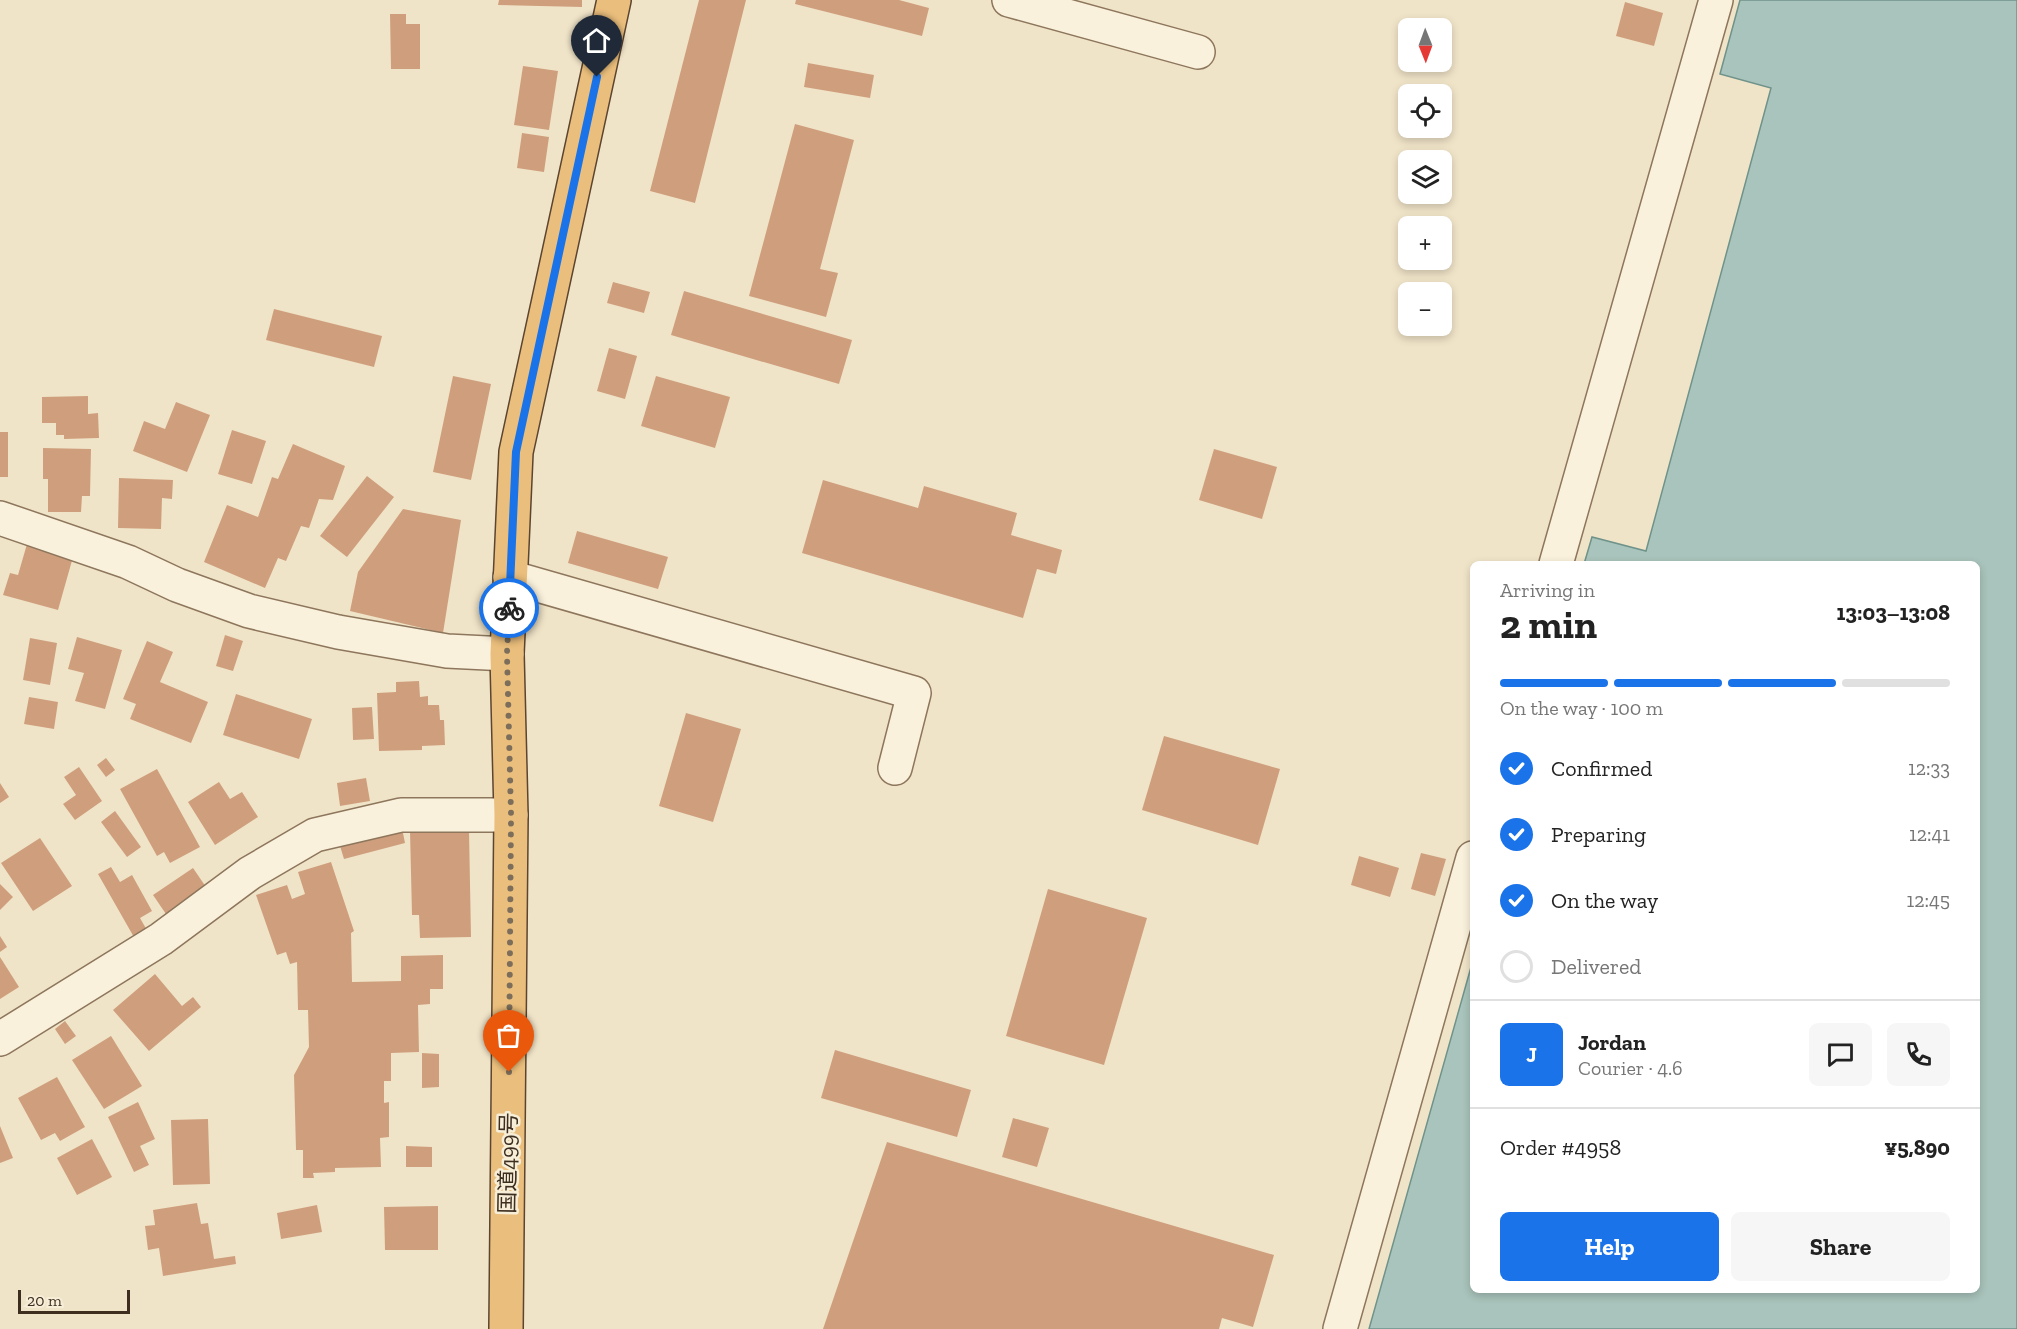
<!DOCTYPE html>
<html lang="en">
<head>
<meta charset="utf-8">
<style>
  body { margin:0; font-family:"Zilla Slab","Noto Sans JP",serif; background:#f6f6f6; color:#222; height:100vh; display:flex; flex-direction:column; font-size:22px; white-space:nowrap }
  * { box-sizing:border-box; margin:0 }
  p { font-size:20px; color:#767676 }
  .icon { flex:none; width:33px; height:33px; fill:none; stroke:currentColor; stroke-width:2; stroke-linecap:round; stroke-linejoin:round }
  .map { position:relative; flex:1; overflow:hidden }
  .drawer { position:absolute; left:1470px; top:561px; width:510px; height:732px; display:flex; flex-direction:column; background:#fff; border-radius:9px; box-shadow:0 3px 9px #0003 }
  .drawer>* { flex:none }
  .needle { width:39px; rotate:179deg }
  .controls { position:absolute; left:1398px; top:18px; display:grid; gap:12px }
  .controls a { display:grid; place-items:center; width:54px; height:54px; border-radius:9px; background:#fff; box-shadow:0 3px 9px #0003; font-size:30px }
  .scale { position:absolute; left:18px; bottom:15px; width:112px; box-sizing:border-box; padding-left:6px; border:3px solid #3d2e20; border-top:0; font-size:16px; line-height:21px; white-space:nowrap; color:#3d2e20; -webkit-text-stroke:4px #f7eed8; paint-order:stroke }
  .pin { position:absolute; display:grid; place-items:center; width:51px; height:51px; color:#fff; margin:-62px -26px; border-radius:50% 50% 50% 0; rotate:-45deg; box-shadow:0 0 6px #0007 }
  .pin .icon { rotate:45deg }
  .courier { position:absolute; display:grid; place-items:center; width:60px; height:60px; margin:-30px; border:4px solid #1a73e8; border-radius:50%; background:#fff; color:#222; box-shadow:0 2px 8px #0007 }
  .overview em { font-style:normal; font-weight:700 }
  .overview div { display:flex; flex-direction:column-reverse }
  .overview { display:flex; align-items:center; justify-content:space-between; height:102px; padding:0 30px }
  h1 { font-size:39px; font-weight:700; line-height:45px }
  .bar { display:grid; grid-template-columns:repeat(4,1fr); gap:9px 6px; align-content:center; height:72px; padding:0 30px }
  .bar i { height:8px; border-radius:4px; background:#e0e0e0 }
  .bar .selected { background:#1a73e8 }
  .bar p { grid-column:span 4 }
  .line { display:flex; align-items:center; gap:15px; padding:0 30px; border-top:2px solid #e0e0e0 }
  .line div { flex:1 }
  .round { display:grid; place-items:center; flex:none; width:63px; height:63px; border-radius:9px; background:#f6f6f6 }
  ol { padding:0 30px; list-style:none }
  li { display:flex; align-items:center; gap:18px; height:66px }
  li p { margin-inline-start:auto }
  li .icon { padding:6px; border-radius:50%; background:#1a73e8; color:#fff; stroke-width:4 }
  li:last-child { color:#767676 }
  li i { width:33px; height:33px; border:3px solid #e0e0e0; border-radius:50% }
  .action { display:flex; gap:12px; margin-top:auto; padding:12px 30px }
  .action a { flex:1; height:69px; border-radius:9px; background:#1a73e8; color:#fff; font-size:24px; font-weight:700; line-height:69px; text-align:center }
  .action a+a { background:#f6f6f6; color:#222 }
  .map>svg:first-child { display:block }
  .water { fill:#a9c4bc; stroke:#6f938a; stroke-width:1.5 }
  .building { fill:#cf9f7d }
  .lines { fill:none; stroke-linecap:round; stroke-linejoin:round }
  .minor-casing { stroke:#8d765c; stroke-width:36 }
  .trunk-casing { stroke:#5b4430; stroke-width:36 }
  .minor { stroke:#faf1dc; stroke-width:33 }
  .trunk { stroke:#eabe7c; stroke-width:33 }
  .done { stroke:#7c6e5b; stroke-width:6; stroke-dasharray:0 10.8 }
  .route { stroke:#1a73e8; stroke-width:8 }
  .labels { text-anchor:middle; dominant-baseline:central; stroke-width:5; stroke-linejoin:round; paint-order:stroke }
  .street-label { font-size:22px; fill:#3d2e20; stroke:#f7eed8 }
</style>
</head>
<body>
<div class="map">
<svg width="2017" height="1329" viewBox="0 0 2017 1329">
  <rect width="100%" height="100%" fill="#f0e4c8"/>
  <path class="water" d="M1740,0H2017V1329H1369L1473,960V1290H1977V564H1584L1592,537L1646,551L1771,88L1720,74Z"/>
  <g class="building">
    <path d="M499,0H582V7L498,5Z"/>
    <path d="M699,0H746L695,203L650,191Z"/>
    <path d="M796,0H899L929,8L922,36L795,4Z"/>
    <path d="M1625,2L1663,13L1654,46L1616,36Z"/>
    <path d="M390,14H406V24H420V69H391Z"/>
    <path d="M808,63L874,75L870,98L804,87Z"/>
    <path d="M523,66L558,71L549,130L514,125Z"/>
    <path d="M795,124L854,140L820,269L838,273L826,317L749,296Z"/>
    <path d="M522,133L549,137L544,172L517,168Z"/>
    <path d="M613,282L650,292L644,313L607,303Z"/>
    <path d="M684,291L852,340L839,384L671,335Z"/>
    <path d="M274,309L382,336L374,367L266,340Z"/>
    <path d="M609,348L637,356L625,399L597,391Z"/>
    <path d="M453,376L491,384L471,480L433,472Z"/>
    <path d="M656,376L730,397L715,448L641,426Z"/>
    <path d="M88,396V414L98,413L99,438L64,439V435H56V423H42V397Z"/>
    <path d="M176,402L210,415L187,472L133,451L144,421L165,429Z"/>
    <path d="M232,430L266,441L252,484L218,474Z"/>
    <rect x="0" y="432" width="8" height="45"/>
    <path d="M293,444L345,466L333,500L319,499L309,528L301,526L286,561L278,558L265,588L204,562L227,505L258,517L272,477L278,479Z"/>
    <path d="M43,448L91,449L90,496H82L81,512H48V479H43Z"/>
    <path d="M1214,449L1277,467L1262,519L1199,500Z"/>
    <path d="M367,476L394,497L347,557L320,536Z"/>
    <path d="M119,478L173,480L172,499L162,498L161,529L118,528Z"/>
    <path d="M823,480L918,508L924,486L1017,513L1011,535L1062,550L1056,574L1037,569L1023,618L802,553Z"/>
    <path d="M403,509L461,520L443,633L350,611L358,572Z"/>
    <path d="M577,531L668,557L658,589L568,563Z"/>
    <path d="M27,544L73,557L58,610L3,595L10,573L18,575Z"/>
    <path d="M225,635L243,641L233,671L216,666Z"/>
    <path d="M77,637L122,650L105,709L75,701L84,673L68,669Z"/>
    <path d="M30,638L57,643L50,685L23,680Z"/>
    <path d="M147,641L173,652L160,682L208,702L191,743L130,719L136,704L123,699Z"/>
    <path d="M419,681L420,697L428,696V705H439L440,720H444L445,745L422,746V750L379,751L377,693L396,692V682Z"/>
    <path d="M236,694L312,719L299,759L223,735Z"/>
    <path d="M29,697L58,702L54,729L24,724Z"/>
    <path d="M372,707L374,739L353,740L352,708Z"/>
    <path d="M686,713L741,729L713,822L659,806Z"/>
    <path d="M1164,736L1280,769L1258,845L1142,810Z"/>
    <path d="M106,758L115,770L106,777L97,765Z"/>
    <path d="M79,767L102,801L75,820L63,804L76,795L64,777Z"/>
    <path d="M157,769L200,847L170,863L164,852L157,856L120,789Z"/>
    <path d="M366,778L370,801L340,806L337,783Z"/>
    <path d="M219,782L230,799L242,792L258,817L215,845L188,802Z"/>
    <path d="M0,783L9,797L0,803Z"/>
    <path d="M115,811L141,847L127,857L101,822Z"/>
    <path d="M402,828L405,843L344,859L340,846Z"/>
    <path d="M469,830L471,937L420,938L419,915H412L410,831Z"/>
    <path d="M40,838L72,886L33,911L1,863Z"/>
    <path d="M1421,853L1446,859L1435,896L1411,889Z"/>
    <path d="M1359,856L1399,868L1390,897L1351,885Z"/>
    <path d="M331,862L354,931L351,933L352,982L401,981V956L443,955V989H430V1004L418,1005L419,1052L391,1053V1081H384V1103L389,1102V1137L380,1138L381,1167L335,1168V1172L313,1173L314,1178H303V1150H296L294,1075L309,1047L308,1010H298L297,962L290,964L286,952L277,955L256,895L287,885L292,899L305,894L298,872Z"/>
    <path d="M111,867L120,882L132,875L152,911L140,918L148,932L135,939L98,874Z"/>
    <path d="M193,868L206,887L166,914L153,895Z"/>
    <path d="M0,884L13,897L0,910Z"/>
    <path d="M1048,889L1147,918L1104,1065L1006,1036Z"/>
    <path d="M0,936L7,947L0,952Z"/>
    <path d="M0,957L19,987L0,999Z"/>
    <path d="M155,974L182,1006L193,997L201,1007L149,1051L113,1010Z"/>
    <path d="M65,1021L76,1036L65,1044L55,1029Z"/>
    <path d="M111,1036L142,1086L104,1109L72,1060Z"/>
    <path d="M835,1050L971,1090L957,1137L821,1098Z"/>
    <path d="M422,1053L439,1054V1087L422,1088Z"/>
    <path d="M57,1077L85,1127L60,1141L55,1133L41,1140L18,1098Z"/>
    <path d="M138,1102L155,1139L140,1146L149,1165L134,1172L108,1117Z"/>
    <path d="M1013,1118L1049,1128L1037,1167L1002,1157Z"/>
    <path d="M208,1119L210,1184L173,1185L171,1120Z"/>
    <path d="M0,1126L13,1158L0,1163Z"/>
    <path d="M92,1139L112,1177L77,1195L57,1158Z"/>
    <path d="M887,1142L1274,1255L1253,1327L1222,1318L1219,1329H823Z"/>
    <path d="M406,1146L432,1147V1167H406Z"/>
    <path d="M197,1203L201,1224L208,1223L214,1259L235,1256L236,1264L163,1276L159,1248L148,1250L145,1226L155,1225L153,1210Z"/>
    <path d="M317,1205L322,1232L281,1239L277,1213Z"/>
    <path d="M438,1206V1250H385L384,1207Z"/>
  </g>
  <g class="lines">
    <g class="minor-casing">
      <g id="minor">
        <path d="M1009,0L1198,52"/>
        <path d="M0,518L128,562L177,585L249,611L338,632L447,651L507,654"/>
        <path d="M1556,564L1716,0"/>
        <path d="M510,577L914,693L895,768"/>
        <path d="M0,1039L161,939L250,873L315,835L401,815H511"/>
        <path d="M1340,1329L1473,858"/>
      </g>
    </g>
    <g class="trunk-casing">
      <path id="trunk" d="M506,1329L511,815L507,654L516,452L614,0"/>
    </g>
    <use href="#minor" class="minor"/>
    <use href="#trunk" class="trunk"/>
  </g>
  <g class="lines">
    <path class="done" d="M509,1072L511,815L507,654L509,608"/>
    <path class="route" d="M509,608L516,452L597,77"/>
  </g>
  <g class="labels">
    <g class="street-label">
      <text transform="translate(508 1163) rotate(-89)">国道499号</text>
    </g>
  </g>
</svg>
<div class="controls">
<a><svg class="needle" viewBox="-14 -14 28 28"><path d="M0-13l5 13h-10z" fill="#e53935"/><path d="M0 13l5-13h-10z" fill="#767676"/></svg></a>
<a><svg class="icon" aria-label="locate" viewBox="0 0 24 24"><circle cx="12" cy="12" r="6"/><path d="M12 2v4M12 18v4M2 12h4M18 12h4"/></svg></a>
<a><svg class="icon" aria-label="layers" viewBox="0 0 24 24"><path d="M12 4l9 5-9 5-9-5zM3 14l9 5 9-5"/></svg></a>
<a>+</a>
<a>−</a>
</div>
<div class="scale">20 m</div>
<div class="pin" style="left:509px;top:1072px;background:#ea580c"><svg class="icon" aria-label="bag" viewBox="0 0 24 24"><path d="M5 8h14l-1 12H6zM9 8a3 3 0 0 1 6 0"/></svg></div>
<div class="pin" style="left:597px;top:77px;background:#1f2937"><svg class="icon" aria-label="home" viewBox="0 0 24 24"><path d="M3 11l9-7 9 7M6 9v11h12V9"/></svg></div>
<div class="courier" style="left:509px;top:608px"><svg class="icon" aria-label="bike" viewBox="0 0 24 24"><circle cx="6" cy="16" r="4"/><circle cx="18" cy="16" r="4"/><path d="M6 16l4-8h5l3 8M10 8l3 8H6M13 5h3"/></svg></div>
<section class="drawer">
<div class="overview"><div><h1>2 min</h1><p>Arriving in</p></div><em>13:03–13:08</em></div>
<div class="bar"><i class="selected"></i><i class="selected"></i><i class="selected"></i><i></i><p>On the way · 100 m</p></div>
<ol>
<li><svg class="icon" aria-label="check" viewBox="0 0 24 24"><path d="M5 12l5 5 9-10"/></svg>Confirmed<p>12:33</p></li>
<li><svg class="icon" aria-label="check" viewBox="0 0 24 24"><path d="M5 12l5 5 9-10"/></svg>Preparing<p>12:41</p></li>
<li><svg class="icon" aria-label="check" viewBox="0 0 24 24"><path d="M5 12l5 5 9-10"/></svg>On the way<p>12:45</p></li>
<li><i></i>Delivered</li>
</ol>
<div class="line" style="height:108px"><b class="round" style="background:#1a73e8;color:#fff">J</b><div><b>Jordan</b><p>Courier · 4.6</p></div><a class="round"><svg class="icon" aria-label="chat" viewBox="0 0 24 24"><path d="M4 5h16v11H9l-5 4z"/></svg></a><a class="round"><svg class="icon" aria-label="phone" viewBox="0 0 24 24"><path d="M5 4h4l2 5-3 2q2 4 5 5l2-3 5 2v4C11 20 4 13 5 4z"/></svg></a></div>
<div class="line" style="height:78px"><div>Order #4958</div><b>¥5,890</b></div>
<div class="action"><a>Help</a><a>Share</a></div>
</section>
</div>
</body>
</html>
